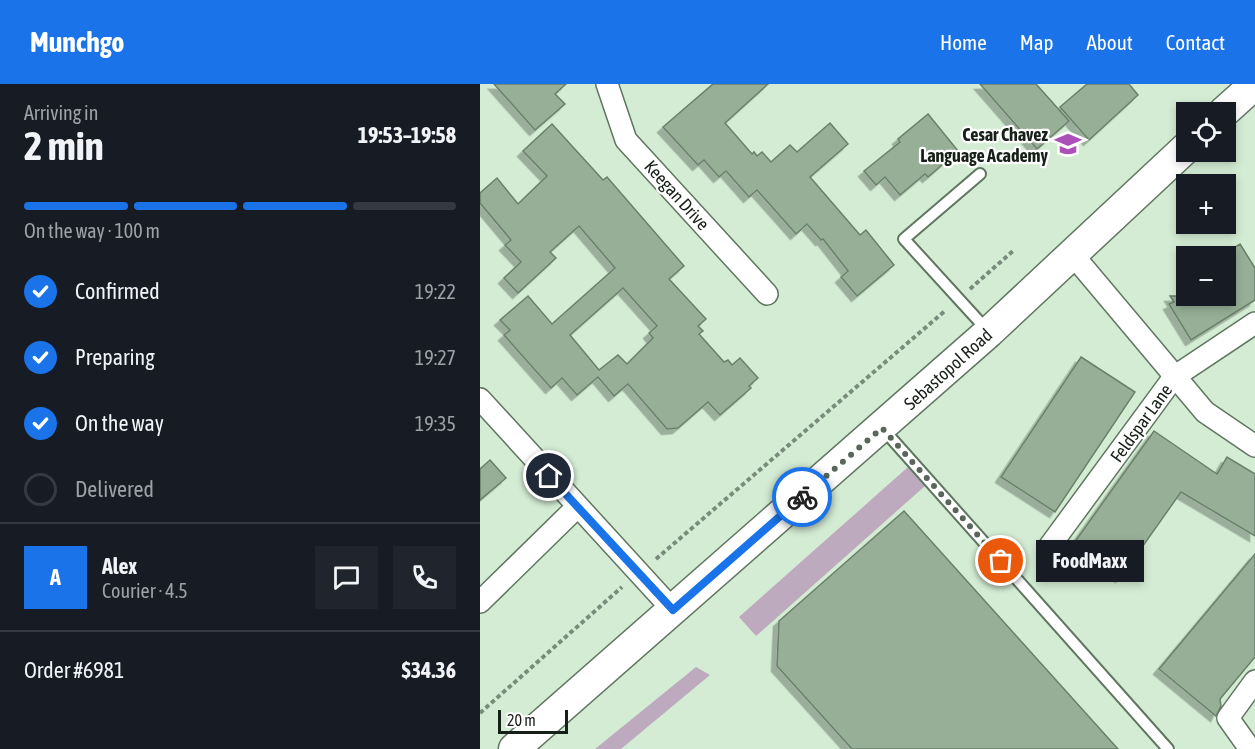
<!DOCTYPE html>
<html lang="en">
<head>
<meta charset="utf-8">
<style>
  body { margin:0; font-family:"Asap Condensed",sans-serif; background:#20242c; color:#f1f3f6; height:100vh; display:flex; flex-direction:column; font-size:22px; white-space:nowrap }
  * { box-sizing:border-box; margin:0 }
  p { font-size:20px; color:#9ea1a6 }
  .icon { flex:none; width:33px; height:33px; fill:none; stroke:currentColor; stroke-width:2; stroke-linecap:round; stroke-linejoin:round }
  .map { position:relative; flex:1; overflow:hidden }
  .drawer { display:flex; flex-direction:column; background:#171b24; width:480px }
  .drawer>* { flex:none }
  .fabs { position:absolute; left:696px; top:18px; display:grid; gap:12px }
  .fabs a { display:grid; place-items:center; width:60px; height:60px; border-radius:0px; background:#171b24; box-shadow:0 3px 9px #0003; font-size:30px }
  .scale { position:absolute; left:18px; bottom:15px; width:70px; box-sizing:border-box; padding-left:6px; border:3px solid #172018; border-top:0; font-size:16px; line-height:21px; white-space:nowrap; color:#172018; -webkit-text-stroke:4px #fff; paint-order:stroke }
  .pin { position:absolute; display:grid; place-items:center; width:51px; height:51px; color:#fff; margin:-26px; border:3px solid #fff; border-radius:50%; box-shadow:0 2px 6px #0007 }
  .courier { position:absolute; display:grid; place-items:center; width:60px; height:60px; margin:-30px; border:4px solid #1a73e8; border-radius:50%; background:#fff; color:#222; box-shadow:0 2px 8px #0007 }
  .bubble { position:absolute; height:42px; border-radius:0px; background:#171b24; box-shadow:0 3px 9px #0003; font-size:20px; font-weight:700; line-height:42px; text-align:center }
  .summary em { font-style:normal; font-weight:700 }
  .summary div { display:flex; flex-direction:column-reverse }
  .summary { display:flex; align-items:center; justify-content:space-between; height:102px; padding:0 24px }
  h1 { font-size:39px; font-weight:700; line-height:45px }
  .bar { display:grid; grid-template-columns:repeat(4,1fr); gap:9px 6px; align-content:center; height:72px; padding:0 24px }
  .bar i { height:8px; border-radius:4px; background:#363941 }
  .bar .active { background:#1a73e8 }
  .bar p { grid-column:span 4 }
  .line { display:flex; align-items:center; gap:15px; padding:0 24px; border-top:2px solid #363941 }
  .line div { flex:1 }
  .round { display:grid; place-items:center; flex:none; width:63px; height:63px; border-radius:0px; background:#20242c }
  ol { padding:0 24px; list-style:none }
  li { display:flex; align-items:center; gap:18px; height:66px }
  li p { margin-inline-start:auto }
  li .icon { padding:6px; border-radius:50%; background:#1a73e8; color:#fff; stroke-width:4 }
  li:last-child { color:#9ea1a6 }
  li i { width:33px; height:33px; border:3px solid #363941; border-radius:50% }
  header { display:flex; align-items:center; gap:36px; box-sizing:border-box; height:84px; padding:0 30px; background:#1a73e8; color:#fff }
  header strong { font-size:28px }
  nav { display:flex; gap:33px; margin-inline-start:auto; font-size:21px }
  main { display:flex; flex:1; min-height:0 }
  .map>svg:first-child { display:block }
  .green { fill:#bdaabf }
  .building { fill:#97af97; stroke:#6a806b; stroke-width:1.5; fill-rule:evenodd; filter:url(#shadow) }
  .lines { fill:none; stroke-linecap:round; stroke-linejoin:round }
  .service-casing { stroke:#607661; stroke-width:14 }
  .minor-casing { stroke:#607661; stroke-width:24 }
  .secondary-casing { stroke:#607661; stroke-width:33 }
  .path { stroke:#7a8b7b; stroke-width:4; stroke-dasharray:4.5 3; stroke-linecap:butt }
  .service { stroke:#fff; stroke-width:10 }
  .minor { stroke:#fff; stroke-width:21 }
  .secondary { stroke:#fff; stroke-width:30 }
  .done { stroke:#59675a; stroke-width:6; stroke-dasharray:0 10.8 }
  .route { stroke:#1a73e8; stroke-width:8 }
  .labels { text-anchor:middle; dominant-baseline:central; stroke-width:4.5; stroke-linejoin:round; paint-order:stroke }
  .poi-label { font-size:18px; font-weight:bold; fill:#172018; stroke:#fff; text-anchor:end }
  .street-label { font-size:18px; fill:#172018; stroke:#fff }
</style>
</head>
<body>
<header>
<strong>Munchgo</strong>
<nav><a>Home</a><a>Map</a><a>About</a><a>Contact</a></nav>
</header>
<main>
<section class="drawer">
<div class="summary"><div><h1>2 min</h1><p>Arriving in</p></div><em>19:53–19:58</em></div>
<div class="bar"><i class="active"></i><i class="active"></i><i class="active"></i><i></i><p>On the way · 100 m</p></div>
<ol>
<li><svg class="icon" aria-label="check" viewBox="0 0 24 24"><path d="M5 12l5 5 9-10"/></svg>Confirmed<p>19:22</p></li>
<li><svg class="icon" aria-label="check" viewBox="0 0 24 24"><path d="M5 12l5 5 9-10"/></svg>Preparing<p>19:27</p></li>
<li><svg class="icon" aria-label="check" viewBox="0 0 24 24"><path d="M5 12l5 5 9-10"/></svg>On the way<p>19:35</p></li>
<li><i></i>Delivered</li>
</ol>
<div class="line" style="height:108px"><b class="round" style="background:#1a73e8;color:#fff">A</b><div><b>Alex</b><p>Courier · 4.5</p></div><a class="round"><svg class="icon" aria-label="chat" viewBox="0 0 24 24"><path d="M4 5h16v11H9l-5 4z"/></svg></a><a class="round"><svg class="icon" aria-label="phone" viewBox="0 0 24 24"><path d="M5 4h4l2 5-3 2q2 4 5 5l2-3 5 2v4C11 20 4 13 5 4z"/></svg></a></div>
<div class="line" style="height:78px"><div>Order #6981</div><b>$34.36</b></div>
</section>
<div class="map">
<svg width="775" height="665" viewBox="0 0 775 665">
  <defs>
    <filter id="shadow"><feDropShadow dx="-5.5" dy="5.5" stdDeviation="0" flood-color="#0004"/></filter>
  </defs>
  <rect width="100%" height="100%" fill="#d4ecd4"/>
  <g class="green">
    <path d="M428,383L445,402L276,552L259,533Z"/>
    <path d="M216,583L230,591L141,665H115Z"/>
  </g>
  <g class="building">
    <path d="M14,0H86L75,10L85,20L55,46Z"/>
    <path d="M233,0H288L245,39L272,70L274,68L277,72L282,68L291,78L310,61L317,68L350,39L368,60L330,93L380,151L386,146L414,181L377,212L361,193L368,187L343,155L341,156L327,140L316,150L277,106L269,113L246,87L239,93L224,76L218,81L183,43Z"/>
    <path d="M500,0H556L589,37L557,65Z"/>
    <path d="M607,0H649L658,11L609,56L580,23Z"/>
    <path d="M448,30L478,67L448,93L445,90L420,111L405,93L396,101L384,87L420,58L418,55Z"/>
    <path d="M72,40L123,96L127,93L204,182L189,195L226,235L218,242L223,247L219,250L244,278L248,276L252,281L260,274L278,294L269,302L271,304L240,331L228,318L198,344L187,345L148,300L134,312L118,293L97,311L82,294L71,304L24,251L30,246L20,236L48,212L72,240L135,184L99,142L70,168L76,174L38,209L24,194L41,178L25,161L31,156L0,119V109L17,94L38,120L67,92L43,67ZM143,204L177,242L169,249L173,254L147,280L138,271L119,286L90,251Z"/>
    <path d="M760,160L775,184V216L711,256L689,220L694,218L690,212H746V169Z"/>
    <path d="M601,273L655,308L575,428L521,393Z"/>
    <path d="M674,347L737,390L747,373L775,390V452L701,408L641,493L594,459Z"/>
    <path d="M10,376L26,394L0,416V385Z"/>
    <path d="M424,427L638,665H372L297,582L299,537Z"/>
    <path d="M775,470V573L740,615L741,622L736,632L679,585Z"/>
  </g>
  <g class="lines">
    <g class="service-casing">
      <g id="service">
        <path d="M500,90L424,155L507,246"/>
        <path d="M403,345L688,665"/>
      </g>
    </g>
    <g class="minor-casing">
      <g id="minor">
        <path d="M127,0L146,56L287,210"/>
        <path d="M593,171L725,328L775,362"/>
        <path d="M0,315L193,526"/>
        <path d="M569,463L694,293L775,239"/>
        <path d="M0,518L97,423"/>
        <path d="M770,665L748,634L775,597"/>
      </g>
    </g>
    <g class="secondary-casing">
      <g id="secondary">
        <path d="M744,28L775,0"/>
        <path d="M34,665L509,248L706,64"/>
      </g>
    </g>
    <g class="path">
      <path d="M490,205L534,166"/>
      <path d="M176,475L466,226"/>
      <path d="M0,629L142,503"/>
    </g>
    <use href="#service" class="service"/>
    <use href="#minor" class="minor"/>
    <use href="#secondary" class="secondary"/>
  </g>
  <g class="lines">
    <path class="done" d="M322,413L402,344L521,477"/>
    <path class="route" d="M69,392L193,526L322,413"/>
  </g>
  <defs>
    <g id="school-bare" transform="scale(2.07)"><path d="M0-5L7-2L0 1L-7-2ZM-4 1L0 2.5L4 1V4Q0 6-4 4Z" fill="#ad4fb9" stroke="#fff" stroke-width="2.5" paint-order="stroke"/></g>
  </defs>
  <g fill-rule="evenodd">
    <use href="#school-bare" x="588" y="60"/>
  </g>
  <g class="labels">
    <g class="poi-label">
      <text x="568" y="50">Cesar Chavez<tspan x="568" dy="21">Language Academy</tspan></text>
    </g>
    <g class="street-label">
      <text transform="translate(197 111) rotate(48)">Keegan Drive</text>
      <text transform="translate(468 285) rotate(-42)">Sebastopol Road</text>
      <text transform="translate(661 339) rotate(-54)">Feldspar Lane</text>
    </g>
  </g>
</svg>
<div class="fabs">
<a><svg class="icon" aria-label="locate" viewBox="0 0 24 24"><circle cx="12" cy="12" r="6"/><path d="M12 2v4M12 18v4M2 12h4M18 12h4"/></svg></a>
<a>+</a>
<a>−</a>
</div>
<div class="scale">20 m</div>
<div class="pin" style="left:521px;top:477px;background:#ea580c"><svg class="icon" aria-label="bag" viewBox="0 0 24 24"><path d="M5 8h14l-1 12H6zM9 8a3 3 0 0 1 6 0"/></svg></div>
<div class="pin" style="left:69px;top:392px;background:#1f2937"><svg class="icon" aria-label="home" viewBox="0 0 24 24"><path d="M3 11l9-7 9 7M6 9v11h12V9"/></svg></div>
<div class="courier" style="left:322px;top:413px"><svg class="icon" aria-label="bike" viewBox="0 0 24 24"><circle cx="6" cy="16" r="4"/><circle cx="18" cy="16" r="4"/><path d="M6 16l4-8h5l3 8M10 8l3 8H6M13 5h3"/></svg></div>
<div class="bubble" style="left:556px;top:456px;width:108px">FoodMaxx</div>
</div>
</main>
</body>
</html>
